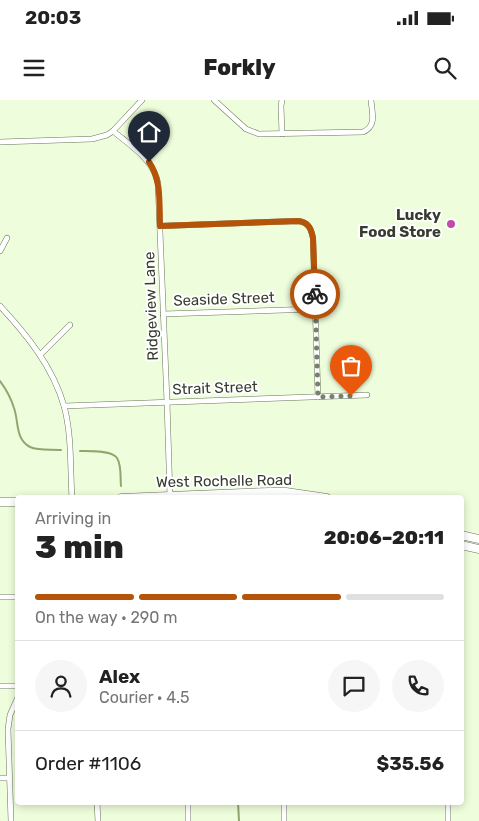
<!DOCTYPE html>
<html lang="en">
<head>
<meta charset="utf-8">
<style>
  body { margin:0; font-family:Rubik,sans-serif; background:#f6f6f6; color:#222; height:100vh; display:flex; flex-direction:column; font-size:19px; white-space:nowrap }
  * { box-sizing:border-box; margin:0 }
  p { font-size:16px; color:#767676 }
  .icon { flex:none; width:28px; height:28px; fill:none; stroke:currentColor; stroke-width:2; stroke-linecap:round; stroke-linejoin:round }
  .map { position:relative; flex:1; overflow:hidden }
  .sheet { position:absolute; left:15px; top:395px; width:449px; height:310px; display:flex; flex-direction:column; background:#fff; border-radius:5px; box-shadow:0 2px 8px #0003 }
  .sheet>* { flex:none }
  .pin { position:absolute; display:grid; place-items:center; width:42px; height:42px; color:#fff; margin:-51px -21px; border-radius:50% 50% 50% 0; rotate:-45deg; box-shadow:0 0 5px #0007 }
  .pin .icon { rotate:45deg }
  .courier { position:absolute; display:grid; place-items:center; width:50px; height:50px; margin:-25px; border:4px solid #b45309; border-radius:50%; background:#fff; color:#222; box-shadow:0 1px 6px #0007 }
  .summary em { font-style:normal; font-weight:800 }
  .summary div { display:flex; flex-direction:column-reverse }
  .summary { display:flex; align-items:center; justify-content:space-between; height:85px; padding:0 20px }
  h1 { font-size:32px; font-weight:800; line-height:38px }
  .bar { display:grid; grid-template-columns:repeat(4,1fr); gap:8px 5px; align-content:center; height:60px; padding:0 20px }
  .bar i { height:6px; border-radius:4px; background:#e0e0e0 }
  .bar .on { background:#b45309 }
  .bar p { grid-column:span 4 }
  .line { display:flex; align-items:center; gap:12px; padding:0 20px; border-top:1px solid #e0e0e0 }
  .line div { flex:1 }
  .round { display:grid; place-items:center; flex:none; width:52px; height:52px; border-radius:26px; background:#f6f6f6 }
  .status { display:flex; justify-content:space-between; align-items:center; height:35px; padding:0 25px; background:#fff; direction:ltr }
  .status svg { height:14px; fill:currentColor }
  header { display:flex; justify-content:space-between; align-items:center; height:65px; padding:0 20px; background:#fff; font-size:22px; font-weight:800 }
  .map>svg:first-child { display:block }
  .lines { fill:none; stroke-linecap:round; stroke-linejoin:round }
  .stream { stroke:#8fa76f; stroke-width:2 }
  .street-casing { stroke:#677557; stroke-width:6 }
  .secondary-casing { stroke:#677557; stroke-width:9 }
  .street { stroke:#fff; stroke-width:5 }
  .secondary { stroke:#fff; stroke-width:8 }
  .done { stroke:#76806b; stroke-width:5; stroke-dasharray:0 9 }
  .route { stroke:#b45309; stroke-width:6 }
  .poi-dot { fill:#c04ca6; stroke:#fff; stroke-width:2 }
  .labels { text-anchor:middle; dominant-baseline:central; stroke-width:4; stroke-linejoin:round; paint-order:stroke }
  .poi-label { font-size:15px; font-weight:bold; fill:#363c2e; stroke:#fff; text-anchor:end }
  .street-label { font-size:15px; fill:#363c2e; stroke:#fff }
</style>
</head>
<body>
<div class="status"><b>20:03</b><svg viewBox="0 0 49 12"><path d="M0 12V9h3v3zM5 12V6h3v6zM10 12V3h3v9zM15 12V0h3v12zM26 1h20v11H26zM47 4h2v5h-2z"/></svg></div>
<header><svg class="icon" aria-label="menu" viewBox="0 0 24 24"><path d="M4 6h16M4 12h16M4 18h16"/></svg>Forkly<svg class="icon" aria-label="search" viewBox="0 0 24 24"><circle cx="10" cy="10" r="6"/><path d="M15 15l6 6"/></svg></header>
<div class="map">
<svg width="479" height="721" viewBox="0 0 479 721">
  <rect width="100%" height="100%" fill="#eefddb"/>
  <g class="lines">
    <g class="stream">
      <path d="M0,281C6,289 11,298 14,308C19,322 15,339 30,347C39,351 52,349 61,350"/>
      <path d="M80,351C89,351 112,350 117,358C122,366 120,378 121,386"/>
      <path d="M238,702L239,721"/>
    </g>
    <g class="street-casing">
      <g id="street">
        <path d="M214,0L246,29L259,34L363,32C377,26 372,13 371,0"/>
        <path d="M282,0L281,6L282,34"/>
        <path d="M113,31C131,46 153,59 158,83L167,302L170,397"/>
        <path d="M0,42L92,39L107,35L113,31L142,0"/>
        <path d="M160,126L298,121C308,122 311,128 313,138L318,297"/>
        <path d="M0,151L7,138"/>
        <path d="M0,206C27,235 53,267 64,306C72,335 70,367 72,398"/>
        <path d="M163,214L315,209"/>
        <path d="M40,255L70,225"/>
        <path d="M64,306L367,295"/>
        <path d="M0,497H18"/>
        <path d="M0,586H18"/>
        <path d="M0,678H9"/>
        <path d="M97,702L98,721"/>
        <path d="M188,702V721"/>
        <path d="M284,702V721"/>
        <path d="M448,702V721"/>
        <path d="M11,721L8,629L10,615L18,597"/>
      </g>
    </g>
    <g class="secondary-casing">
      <g id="secondary">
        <path d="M121,398L269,392H286L327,398"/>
        <path d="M0,402H18"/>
        <path d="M461,435L479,439"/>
        <path d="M461,445L479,449"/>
      </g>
    </g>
    <use href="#street" class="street"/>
    <use href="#secondary" class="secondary"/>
  </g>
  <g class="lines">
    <path class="done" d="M315,194L318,297L351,296"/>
    <path class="route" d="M149,62C162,81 159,104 160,126L298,121C308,122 311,128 313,138L315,194"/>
  </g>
  <circle class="poi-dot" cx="451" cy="124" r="5"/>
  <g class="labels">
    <g class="poi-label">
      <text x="441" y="115">Lucky<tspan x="441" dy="17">Food Store</tspan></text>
    </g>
    <g class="street-label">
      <text transform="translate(224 199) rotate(-2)">Seaside Street</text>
      <text transform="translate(151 206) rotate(-92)">Ridgeview Lane</text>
      <text transform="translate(215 288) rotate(-2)">Strait Street</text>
      <text transform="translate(224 381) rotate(-1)">West Rochelle Road</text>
    </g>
  </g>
</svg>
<div class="pin" style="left:351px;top:296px;background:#ea580c"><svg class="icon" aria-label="bag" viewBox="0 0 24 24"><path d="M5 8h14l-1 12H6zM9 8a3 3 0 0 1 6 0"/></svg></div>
<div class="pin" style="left:149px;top:62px;background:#1f2937"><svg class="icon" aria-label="home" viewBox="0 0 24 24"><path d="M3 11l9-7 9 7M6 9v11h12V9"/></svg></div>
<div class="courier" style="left:315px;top:194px"><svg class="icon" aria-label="bike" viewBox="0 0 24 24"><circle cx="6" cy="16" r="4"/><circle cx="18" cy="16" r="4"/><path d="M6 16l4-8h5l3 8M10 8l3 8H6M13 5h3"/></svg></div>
<section class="sheet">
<div class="summary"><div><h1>3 min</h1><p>Arriving in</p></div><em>20:06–20:11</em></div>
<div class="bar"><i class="on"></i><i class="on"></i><i class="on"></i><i></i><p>On the way · 290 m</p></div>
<div class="line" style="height:90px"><a class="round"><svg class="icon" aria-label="person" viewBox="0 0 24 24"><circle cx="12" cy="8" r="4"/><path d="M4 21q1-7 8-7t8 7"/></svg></a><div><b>Alex</b><p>Courier · 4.5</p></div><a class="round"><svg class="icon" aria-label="chat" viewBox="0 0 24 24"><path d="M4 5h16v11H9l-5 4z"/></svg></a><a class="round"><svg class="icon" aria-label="phone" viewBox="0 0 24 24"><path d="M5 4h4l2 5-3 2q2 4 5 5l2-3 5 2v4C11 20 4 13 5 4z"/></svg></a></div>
<div class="line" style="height:65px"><div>Order #1106</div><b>$35.56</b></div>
</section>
</div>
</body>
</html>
